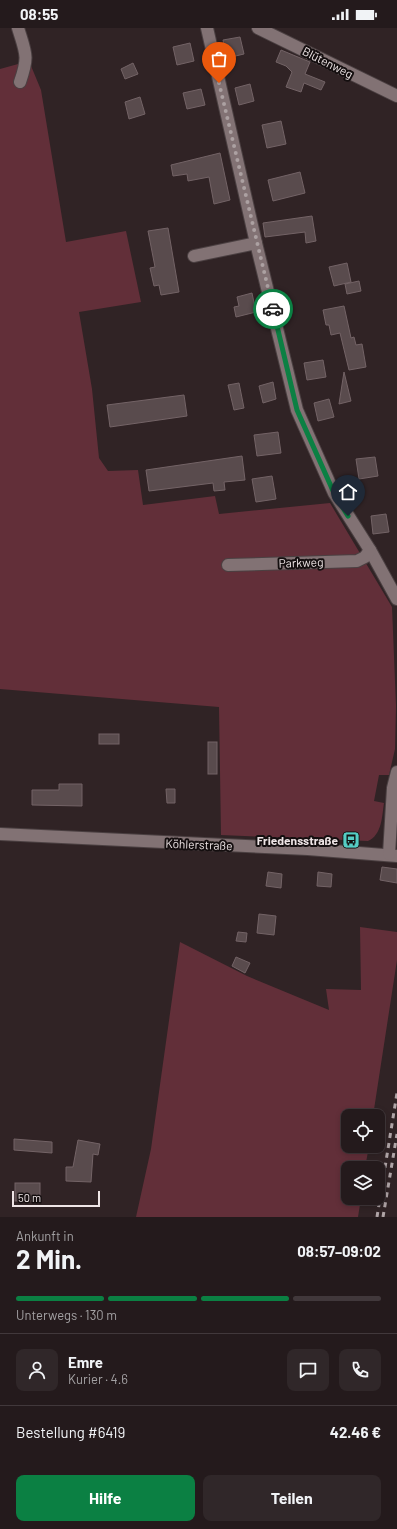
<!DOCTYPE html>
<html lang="de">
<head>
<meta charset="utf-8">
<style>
  body { margin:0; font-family:Barlow,sans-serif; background:#302729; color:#f1f3f6; height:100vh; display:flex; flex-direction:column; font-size:15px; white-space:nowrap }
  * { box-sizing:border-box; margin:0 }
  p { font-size:13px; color:#a3a1a3 }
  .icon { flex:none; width:22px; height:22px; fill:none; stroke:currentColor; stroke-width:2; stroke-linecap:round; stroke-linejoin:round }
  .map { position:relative; height:1189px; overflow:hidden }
  .side { display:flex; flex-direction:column; background:#241a1c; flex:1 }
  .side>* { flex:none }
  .buttons { position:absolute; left:341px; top:1081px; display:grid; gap:8px }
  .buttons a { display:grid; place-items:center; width:44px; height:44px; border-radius:8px; background:#241a1c; box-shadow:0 2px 6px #0003,0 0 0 1px #41383b; font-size:20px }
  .scale { position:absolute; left:12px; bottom:10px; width:88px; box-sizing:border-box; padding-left:4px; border:2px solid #eee5e6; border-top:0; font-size:11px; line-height:14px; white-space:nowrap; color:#eee5e6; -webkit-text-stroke:3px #140e0f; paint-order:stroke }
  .pin { position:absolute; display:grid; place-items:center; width:34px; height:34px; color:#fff; margin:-41px -17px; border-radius:50% 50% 50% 0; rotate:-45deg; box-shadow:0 0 4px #0007 }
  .pin .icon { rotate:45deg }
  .courier { position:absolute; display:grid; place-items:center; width:40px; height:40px; margin:-20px; border:3px solid #0b8043; border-radius:50%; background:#fff; color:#222; box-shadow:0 1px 5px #0007 }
  .head em { font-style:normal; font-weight:700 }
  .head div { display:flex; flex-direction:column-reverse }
  .head { display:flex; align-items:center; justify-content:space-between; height:68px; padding:0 16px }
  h1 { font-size:26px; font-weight:700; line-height:30px }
  .bar { display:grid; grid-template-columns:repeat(4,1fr); gap:6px 4px; align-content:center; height:48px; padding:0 16px }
  .bar i { height:5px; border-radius:3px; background:#41383b }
  .bar .current { background:#0b8043 }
  .bar p { grid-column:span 4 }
  .line { display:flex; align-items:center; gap:10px; padding:0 16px; border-top:1px solid #41383b }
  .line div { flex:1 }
  .round { display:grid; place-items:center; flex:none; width:42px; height:42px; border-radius:8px; background:#302729 }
  .button { display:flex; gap:8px; margin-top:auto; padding:8px 16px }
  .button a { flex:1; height:46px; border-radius:8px; background:#0b8043; color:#fff; font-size:16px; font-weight:700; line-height:46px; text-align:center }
  .button a+a { background:#302729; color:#f1f3f6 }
  .status { display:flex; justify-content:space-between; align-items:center; height:28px; padding:0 20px; background:#241a1c; direction:ltr }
  .status svg { height:11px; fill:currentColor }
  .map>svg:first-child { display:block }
  .green { fill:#622f39 }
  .building { fill:#594b4d; stroke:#736366 }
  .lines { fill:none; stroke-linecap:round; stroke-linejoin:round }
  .minor-casing { stroke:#4b4042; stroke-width:14 }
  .minor { stroke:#827274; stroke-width:12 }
  .rail { stroke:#afa4a6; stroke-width:3; stroke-dasharray:5 5; stroke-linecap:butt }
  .done { stroke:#aca1a2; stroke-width:4; stroke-dasharray:0 7.2 }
  .route { stroke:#0b8043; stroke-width:5 }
  .labels { text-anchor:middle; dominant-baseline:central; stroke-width:4; stroke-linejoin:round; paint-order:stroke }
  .street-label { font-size:12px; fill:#eee5e6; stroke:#140e0f }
  .poi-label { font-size:12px; font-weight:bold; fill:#eee5e6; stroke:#140e0f; text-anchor:end }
</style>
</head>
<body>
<div class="status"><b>08:55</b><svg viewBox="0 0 49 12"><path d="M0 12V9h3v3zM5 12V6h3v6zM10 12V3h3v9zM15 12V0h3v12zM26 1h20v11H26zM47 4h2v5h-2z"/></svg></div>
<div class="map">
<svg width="397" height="1189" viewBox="0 0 397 1189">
  <rect width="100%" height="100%" fill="#302325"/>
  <g class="green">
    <path d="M29,33L41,62L66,214L126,203L141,274L79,284L92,361L99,430L108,443L138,442L143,477L215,468L219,486L330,475L392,579L396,678L395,721L389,747H379L374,773L384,775C382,788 382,807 368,813L221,807L219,679L0,661V41Z"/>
    <path d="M360,899L397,904V932L373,1088H348V1118H369L365,1140H348V1170H361L358,1189H136L151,1121L180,914L247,948L329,982L326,961L361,962Z"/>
  </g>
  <g class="building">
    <path d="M240,9L244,26L227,30L223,12Z"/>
    <path d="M190,15L194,33L177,37L173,19Z"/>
    <path d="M281,22L310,34L305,46L325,54L321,62L304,55L301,64L286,59L292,44L286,38L276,34Z"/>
    <path d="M133,35L138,46L125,51L121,41Z"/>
    <path d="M250,56L254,73L239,77L235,60Z"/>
    <path d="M201,61L205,77L187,81L183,65Z"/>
    <path d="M140,69L145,86L129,91L125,74Z"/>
    <path d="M281,93L286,116L267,120L262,97Z"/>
    <path d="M220,125L230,172L214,176L209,149L188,153L187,146L173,148L171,137Z"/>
    <path d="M300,144L305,165L273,173L268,152Z"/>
    <path d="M312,188L316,213L306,215L305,204L265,209L263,195Z"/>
    <path d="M168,200L179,264L161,267L159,257L154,258L150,240L155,239L148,203Z"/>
    <path d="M347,235L351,254L334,258L329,239Z"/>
    <path d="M359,253L361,263L347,266L345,256Z"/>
    <path d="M252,265L256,284L236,289L234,279L239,278L237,269Z"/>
    <path d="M344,278L351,310L354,309L356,317L362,316L366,339L349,342L340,305L331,307L329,297H326L323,282Z"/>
    <path d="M323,332L326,349L307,352L304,335Z"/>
    <path d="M344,344L351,373L339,376Z"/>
    <path d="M273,354L276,371L263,375L259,358Z"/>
    <path d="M239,355L244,380L234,382L228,357Z"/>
    <path d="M184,367L187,388L110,399L107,377Z"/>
    <path d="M329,371L334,389L318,393L314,375Z"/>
    <path d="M278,404L281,425L257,428L254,407Z"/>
    <path d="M242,428L245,452L224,454L225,462L214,463L213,455L149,463L146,442Z"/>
    <path d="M375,429L378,448L359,451L356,431Z"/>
    <path d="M272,448L276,471L256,474L252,451Z"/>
    <path d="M386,486L389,504L373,506L371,488Z"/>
    <rect x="99" y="706" width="20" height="10"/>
    <rect x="208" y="714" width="9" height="32"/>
    <path d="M59,756H82V778L32,777V762H59Z"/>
    <path d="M166,761H175V775H167Z"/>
    <path d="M382,839L397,841V855L380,852Z"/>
    <path d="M268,844L282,846L281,860L266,858Z"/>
    <path d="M318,844L332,846L331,859L317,858Z"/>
    <path d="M259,886L276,888L274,907L257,905Z"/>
    <path d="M238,904L247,905L246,914L236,913Z"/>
    <path d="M236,929L250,935L245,945L232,938Z"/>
    <path d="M14,1111L52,1114V1125L14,1122Z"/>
    <path d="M78,1112L100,1116L98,1127L93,1126L91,1154L66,1153V1139H73Z"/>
    <rect x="15" y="1155" width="25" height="18"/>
  </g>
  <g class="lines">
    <g class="minor-casing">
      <g id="minor">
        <path d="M18,0C26,26 29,28 20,54"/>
        <path d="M207,0L256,215L297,382L334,465L370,522L397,571"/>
        <path d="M258,0L397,68"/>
        <path d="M194,228L256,215"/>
        <path d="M228,537L357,533L365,529L370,522"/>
        <path d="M0,806L308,821L397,828"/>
        <path d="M389,826L393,760L397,744"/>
      </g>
    </g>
    <use href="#minor" class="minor"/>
    <g class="rail">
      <path d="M377,1189L397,1065"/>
      <path d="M383,1189L397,1106"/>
    </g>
  </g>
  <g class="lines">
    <path class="done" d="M219,55L273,281"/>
    <path class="route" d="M273,281L297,382L334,465L348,488"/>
  </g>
  <defs>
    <g id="bus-square" transform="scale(0.9)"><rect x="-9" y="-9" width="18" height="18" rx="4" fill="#55cec5" stroke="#140e0f"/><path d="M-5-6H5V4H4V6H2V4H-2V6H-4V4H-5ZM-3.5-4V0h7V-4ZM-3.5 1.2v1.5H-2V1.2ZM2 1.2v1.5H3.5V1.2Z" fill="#111"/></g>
  </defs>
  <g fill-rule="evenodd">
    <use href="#bus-square" x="351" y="812"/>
  </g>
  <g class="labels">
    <g class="street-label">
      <text transform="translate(328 34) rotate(27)">Blütenweg</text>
      <text transform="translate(301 534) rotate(-2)">Parkweg</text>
      <text transform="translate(199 816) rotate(2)">Köhlerstraße</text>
    </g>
    <g class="poi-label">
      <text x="338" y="812">Friedensstraße</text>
    </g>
  </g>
</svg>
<div class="buttons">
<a><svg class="icon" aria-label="locate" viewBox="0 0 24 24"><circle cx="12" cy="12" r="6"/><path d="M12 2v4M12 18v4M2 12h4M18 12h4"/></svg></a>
<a><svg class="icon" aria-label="layers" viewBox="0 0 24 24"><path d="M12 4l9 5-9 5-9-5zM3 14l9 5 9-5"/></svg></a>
</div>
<div class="scale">50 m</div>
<div class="pin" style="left:219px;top:55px;background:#ea580c"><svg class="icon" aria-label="bag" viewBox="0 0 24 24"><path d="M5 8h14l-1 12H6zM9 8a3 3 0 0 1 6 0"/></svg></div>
<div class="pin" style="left:348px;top:488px;background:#1f2937"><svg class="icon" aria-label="home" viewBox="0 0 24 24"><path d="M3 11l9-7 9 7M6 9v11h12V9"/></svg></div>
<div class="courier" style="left:273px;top:281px"><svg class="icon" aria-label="car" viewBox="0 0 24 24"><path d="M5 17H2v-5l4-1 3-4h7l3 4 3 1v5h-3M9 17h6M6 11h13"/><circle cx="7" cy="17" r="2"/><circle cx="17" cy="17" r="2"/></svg></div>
</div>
<section class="side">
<div class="head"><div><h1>2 Min.</h1><p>Ankunft in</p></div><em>08:57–09:02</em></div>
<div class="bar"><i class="current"></i><i class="current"></i><i class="current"></i><i></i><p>Unterwegs · 130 m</p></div>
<div class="line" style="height:72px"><a class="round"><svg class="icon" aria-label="person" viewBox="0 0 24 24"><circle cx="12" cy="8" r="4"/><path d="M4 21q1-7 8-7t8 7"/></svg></a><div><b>Emre</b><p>Kurier · 4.6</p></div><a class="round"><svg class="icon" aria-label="chat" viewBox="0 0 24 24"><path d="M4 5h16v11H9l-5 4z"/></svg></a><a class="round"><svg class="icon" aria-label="phone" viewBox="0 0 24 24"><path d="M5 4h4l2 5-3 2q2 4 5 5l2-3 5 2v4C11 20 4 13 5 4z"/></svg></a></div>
<div class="line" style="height:52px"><div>Bestellung #6419</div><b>42.46 €</b></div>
<div class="button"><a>Hilfe</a><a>Teilen</a></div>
</section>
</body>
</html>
